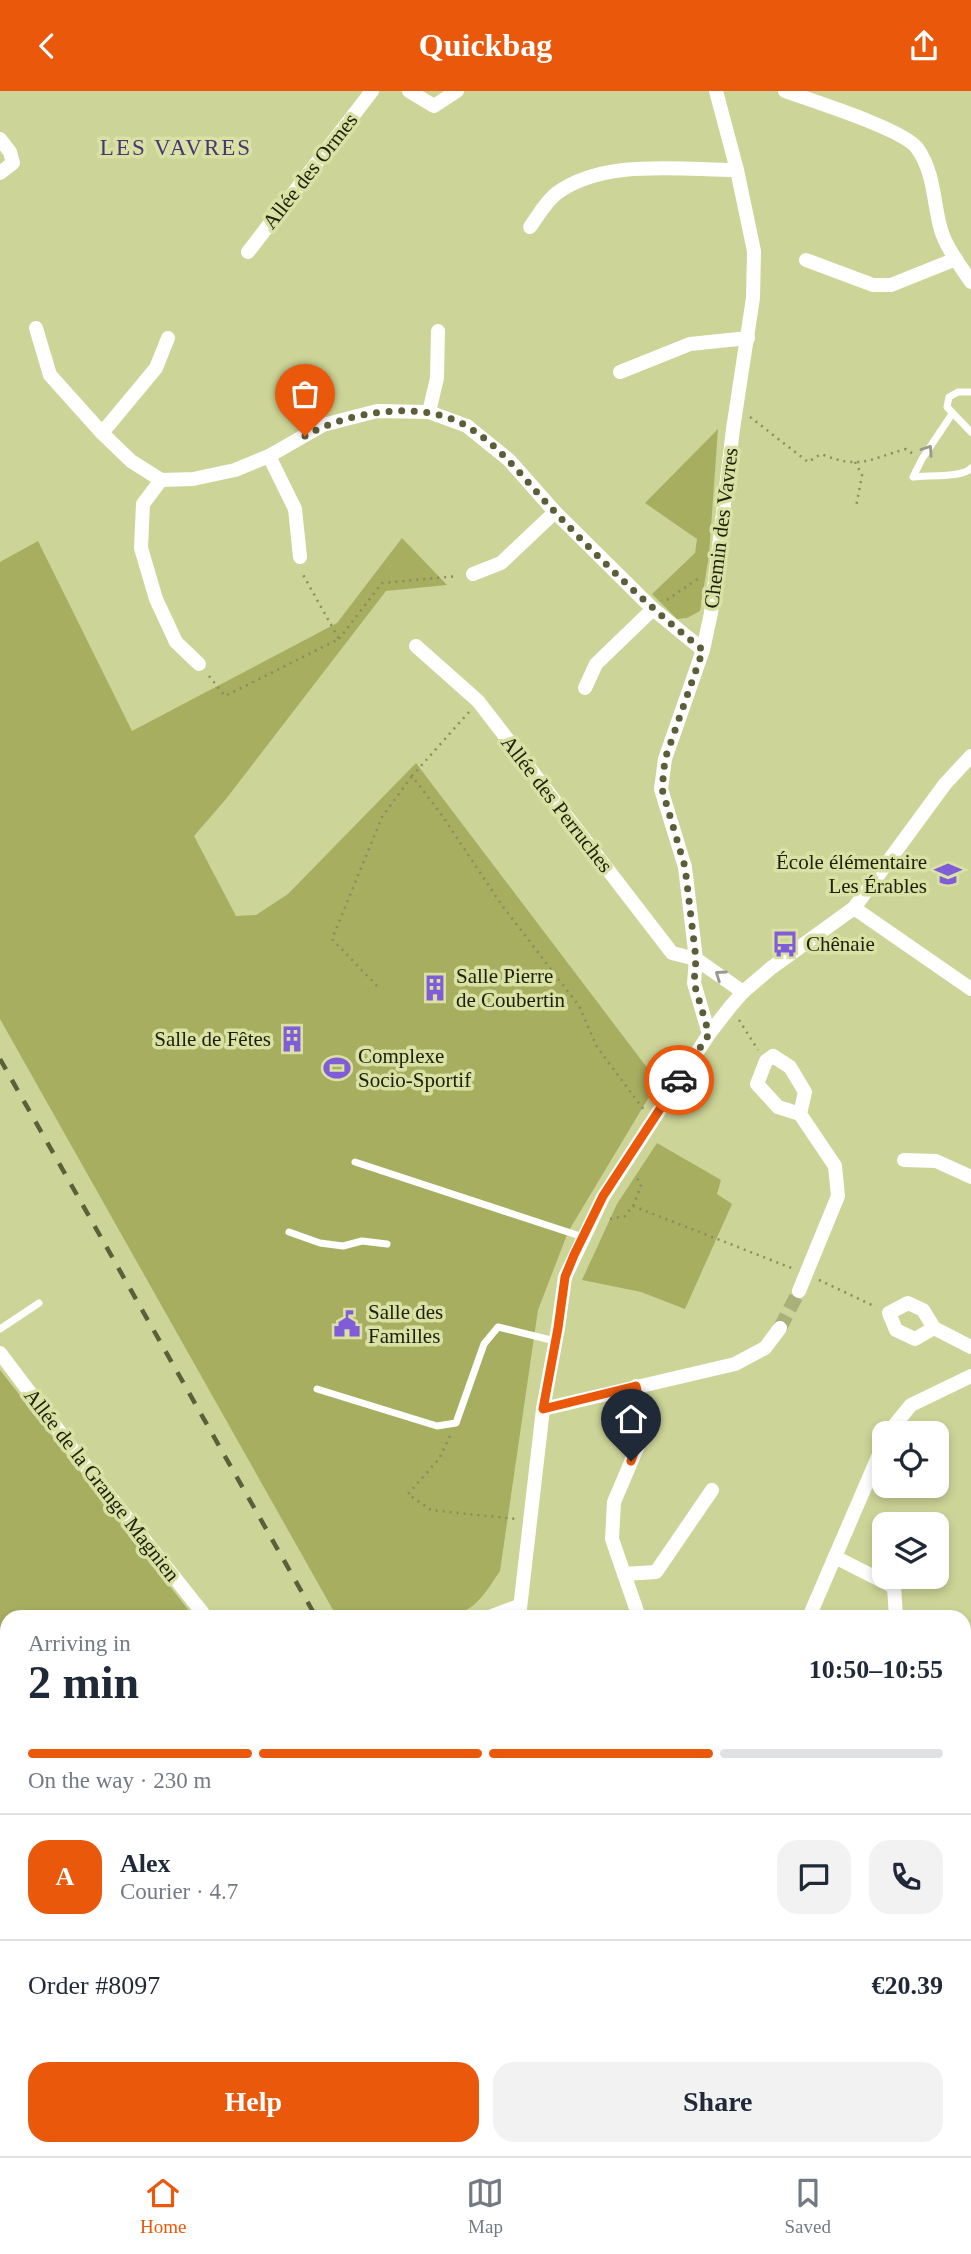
<!DOCTYPE html>
<html lang="en">
<head>
<meta charset="utf-8">
<style>
  body { margin:0; font-family:"Times New Roman",serif; background:#f2f2f3; color:#1f2937; height:100vh; display:flex; flex-direction:column; font-size:26px; white-space:nowrap }
  * { box-sizing:border-box; margin:0 }
  p { font-size:23px; color:#747a83 }
  .icon { flex:none; width:38px; height:38px; fill:none; stroke:currentColor; stroke-width:2; stroke-linecap:round; stroke-linejoin:round }
  .map { position:relative; flex:1; overflow:hidden }
  .side { position:absolute; left:0px; top:1519px; width:971px; height:546px; display:flex; flex-direction:column; background:#fff; border-radius:21px 21px 0 0; box-shadow:0 4px 10px #0003 }
  .side>* { flex:none }
  .controls { position:absolute; left:872px; top:1330px; display:grid; gap:14px }
  .controls a { display:grid; place-items:center; width:77px; height:77px; border-radius:14px; background:#fff; box-shadow:0 4px 10px #0003; font-size:35px }
  .pin { position:absolute; display:grid; place-items:center; width:60px; height:60px; color:#fff; margin:-72px -30px; border-radius:50% 50% 50% 0; rotate:-45deg; box-shadow:0 0 7px #0007 }
  .pin .icon { rotate:45deg }
  .courier { position:absolute; display:grid; place-items:center; width:70px; height:70px; margin:-35px; border:5px solid #ea580c; border-radius:50%; background:#fff; color:#222; box-shadow:0 2px 9px #0007 }
  .overview em { font-style:normal; font-weight:600 }
  .overview div { display:flex; flex-direction:column-reverse }
  .overview { display:flex; align-items:center; justify-content:space-between; height:119px; padding:0 28px }
  h1 { font-size:46px; font-weight:600; line-height:52px }
  .bar { display:grid; grid-template-columns:repeat(4,1fr); gap:10px 7px; align-content:center; height:84px; padding:0 28px }
  .bar i { height:9px; border-radius:5px; background:#e0e1e3 }
  .bar .selected { background:#ea580c }
  .bar p { grid-column:span 4 }
  .line { display:flex; align-items:center; gap:18px; padding:0 28px; border-top:2px solid #e0e1e3 }
  .line div { flex:1 }
  .round { display:grid; place-items:center; flex:none; width:74px; height:74px; border-radius:21px; background:#f2f2f3 }
  .primary-button { display:flex; gap:14px; margin-top:auto; padding:14px 28px }
  .primary-button a { flex:1; height:80px; border-radius:21px; background:#ea580c; color:#fff; font-size:28px; font-weight:600; line-height:80px; text-align:center }
  .primary-button a+a { background:#f2f2f3; color:#1f2937 }
  header { display:flex; justify-content:space-between; align-items:center; height:91px; padding:0 28px; background:#ea580c; color:#fff; font-size:32px; font-weight:600 }
  .tab-bar { display:flex; justify-content:space-around; align-items:center; height:98px; border-top:2px solid #e0e1e3; background:#fff; font-size:19px; color:#747a83 }
  .tab-bar a { display:grid; justify-items:center; gap:4px }
  .tab-bar .selected { color:#ea580c }
  .map>svg:first-child { display:block }
  .green { fill:#a7ae60 }
  .lines { fill:none; stroke-linecap:round; stroke-linejoin:round }
  .stream { stroke:#4db1e2; stroke-width:4.5 }
  .street-tunnel { stroke:#aab07a; stroke-width:14; stroke-dasharray:14 7; stroke-linecap:butt }
  .path { stroke:#898e5f; stroke-width:2.5; stroke-dasharray:2 5; stroke-linecap:butt }
  .lane { stroke:#fff; stroke-width:7 }
  .street { stroke:#fff; stroke-width:14 }
  .rail { stroke:#5b5f3a; stroke-width:4.5; stroke-dasharray:12 12; stroke-linecap:butt }
  .oneway { stroke:#999a8f }
  .done { stroke:#5b5e39; stroke-width:7; stroke-dasharray:0 12.6 }
  .route { stroke:#ea580c; stroke-width:9 }
  .labels { text-anchor:middle; dominant-baseline:central; stroke-width:7; stroke-linejoin:round; paint-order:stroke }
  .street-label { font-size:21px; fill:#1d1f07; stroke:#dae1a4 }
  .poi-label { font-size:21px; fill:#1d1f07; stroke:#dae1a4; text-anchor:start }
  .neighbourhood-label { font-size:23px; letter-spacing:2px; fill:#463672; stroke:#dae1a4 }
</style>
</head>
<body>
<header><svg class="icon" aria-label="back" viewBox="0 0 24 24"><path d="M15 5l-7 7 7 7"/></svg>Quickbag<svg class="icon" aria-label="share" viewBox="0 0 24 24"><path d="M12 15V3M7 8l5-5 5 5M5 13v7h14v-7"/></svg></header>
<div class="map">
<svg width="971" height="2065" viewBox="0 0 971 2065">
  <rect width="100%" height="100%" fill="#cdd497"/>
  <g class="green">
    <path d="M718,338L709,464L700,520L687,527L677,528L652,503L695,462L697,448L645,412Z"/>
    <path d="M402,447L447,494L386,500L226,708L194,745L236,825L256,824L288,803L416,672L658,991L568,1141L538,1219L500,1480C485,1502 479,1515 453,1526H337L0,928V471L38,450L132,640L337,532Z"/>
    <path d="M657,1052L721,1089L717,1103L732,1113L685,1218L641,1201L582,1189L617,1113Z"/>
    <path d="M0,1279L194,1526H7V1681L0,1672Z"/>
    <path d="M7,1694V2058H543L549,2065H0V1701Z"/>
    <path d="M634,2058H720L726,2065H638Z"/>
    <path d="M785,2058H876L871,2065H794Z"/>
  </g>
  <g class="lines">
    <path class="stream" d="M0,1584L7,1595"/>
    <path class="street-tunnel" d="M780,1237L799,1200"/>
    <g class="path">
      <path d="M750,326L808,371L821,363C861,379 869,368 906,358L913,363"/>
      <path d="M855,371L862,384L856,416"/>
      <path d="M667,509L699,487"/>
      <path d="M339,548L382,492L458,485"/>
      <path d="M209,585L225,605L339,548L301,480"/>
      <path d="M469,621L412,685L441,723L501,813L579,915L597,956L644,1019"/>
      <path d="M377,895L332,848L382,726L412,685"/>
      <path d="M739,929L758,959"/>
      <path d="M633,1115L641,1095L635,1083"/>
      <path d="M610,1128L625,1125L633,1115L794,1178"/>
      <path d="M819,1189L876,1216"/>
      <path d="M450,1345L439,1368L408,1403L431,1419L516,1428"/>
      <path d="M0,1722L7,1712"/>
      <path d="M0,1769L7,1778"/>
      <path d="M60,2058L61,2065"/>
      <path d="M772,2058L779,2065"/>
    </g>
    <g class="lane">
      <path d="M971,301H958L949,306L947,316L971,341"/>
      <path d="M952,323L922,368L913,386C927,384 963,387 971,377"/>
      <path d="M355,1071L583,1146"/>
      <path d="M289,1141L320,1152L343,1155L362,1150L387,1153"/>
      <path d="M0,1238L39,1212"/>
      <path d="M317,1298L437,1335L456,1332L484,1253L498,1236L555,1250"/>
      <path d="M551,2058L556,2065"/>
    </g>
    <g class="street">
      <path d="M409,0L434,15L457,0"/>
      <path d="M785,0C812,10 903,38 917,57C935,82 933,112 941,139C947,158 960,174 971,191"/>
      <path d="M0,48L10,61L13,72L0,82"/>
      <path d="M530,136C538,125 546,110 557,102C605,67 681,79 737,79"/>
      <path d="M248,161L372,0"/>
      <path d="M806,169L873,194H891L956,168"/>
      <path d="M36,237L50,284L102,342L131,370L161,389L193,388L235,379L269,365L323,334L377,320L429,321L467,335L509,369L555,421L653,518L703,559"/>
      <path d="M620,281L690,253L748,247"/>
      <path d="M429,321L437,287L438,240"/>
      <path d="M102,342L156,277L168,247"/>
      <path d="M269,365L295,418L300,466"/>
      <path d="M161,389L143,413L141,457L156,508L176,551L199,573"/>
      <path d="M473,483L501,472L555,421"/>
      <path d="M416,555L478,610L672,862L696,868L743,901"/>
      <path d="M585,597L596,573L653,518"/>
      <path d="M854,817L971,898"/>
      <path d="M709,943L694,892L696,868L685,776L661,698L665,668L703,559L711,522L733,338L753,207L754,160L737,79L716,0"/>
      <path d="M904,1069L936,1070L971,1086"/>
      <path d="M799,1200L838,1105L835,1075L800,1023L805,1001L790,976L773,965L766,970L757,993L778,1016L800,1023"/>
      <path d="M934,1237L915,1248L896,1239L889,1222L908,1212L923,1219L934,1237L971,1256"/>
      <path d="M0,1262L77,1364L206,1526"/>
      <path d="M636,1295L642,1323L640,1350L614,1411L612,1448L639,1526"/>
      <path d="M543,1318L735,1273L765,1257L780,1237"/>
      <path d="M888,1342L911,1314L971,1285"/>
      <path d="M936,1438L938,1436"/>
      <path d="M835,1466L894,1496L902,1486"/>
      <path d="M624,1483L656,1481L712,1399"/>
      <path d="M894,1496L896,1526"/>
      <path d="M489,1526L519,1515"/>
      <path d="M519,1526L543,1318L558,1237L565,1186L603,1106L709,943L730,916L743,901L771,877L854,817L945,693L971,665"/>
      <path d="M809,1526L884,1352"/>
      <path d="M964,1773L971,1774"/>
      <path d="M740,2058L746,2065"/>
    </g>
    <g class="rail">
      <path d="M0,968L316,1526"/>
      <path d="M616,2058L620,2065"/>
    </g>
  </g>
  <defs><path id="oneway-chevron" d="M-2-3.5L2.5 0L-2 3.5" fill="none" stroke-width="1.6" stroke-linecap="round" stroke-linejoin="round" transform="scale(1.75)"/></defs>
  <g class="oneway">
    <use href="#oneway-chevron" transform="translate(928 359) rotate(-56)"/>
    <use href="#oneway-chevron" transform="translate(720 884) rotate(-145)"/>
  </g>
  <g class="lines">
    <path class="done" d="M305,345C348,320 424,308 468,336C503,357 527,392 555,421C601,470 650,517 703,559L665,668L662,698L685,776L696,868L694,892L709,943L679,989"/>
    <path class="route" d="M631,1370C643,1341 643,1326 636,1295L543,1318L558,1237L565,1186L574,1164L603,1105L679,989"/>
  </g>
  <defs>
    <g id="school-bare" transform="scale(2.1)"><path d="M0-5L7-2L0 1L-7-2ZM-4 1L0 2.5L4 1V4Q0 6-4 4Z" fill="#805dd7" stroke="#dae1a4" stroke-width="2.5" paint-order="stroke"/></g>
    <g id="bus-bare" transform="scale(2.1)"><path d="M-5-6H5V4H4V6H2V4H-2V6H-4V4H-5ZM-3.5-4V0h7V-4ZM-3.5 1.2v1.5H-2V1.2ZM2 1.2v1.5H3.5V1.2Z" fill="#805dd7" stroke="#dae1a4" stroke-width="2.5" paint-order="stroke"/></g>
    <g id="building-bare" transform="scale(2.1)"><path d="M-4-6H4V6H1V3H-1V6H-4ZM-2.5-4.3h1.7v1.8h-1.7ZM.8-4.3h1.7v1.8H.8ZM-2.5-1h1.7V.8h-1.7ZM.8-1h1.7V.8H.8Z" fill="#805dd7" stroke="#dae1a4" stroke-width="2.5" paint-order="stroke"/></g>
    <g id="stadium-bare" transform="scale(2.1)"><path d="M0-5a6.5 5 0 1 0 0 10a6.5 5 0 1 0 0-10ZM-3.5-1.8h7v3.6h-7Z" fill="#805dd7" stroke="#dae1a4" stroke-width="2.5" paint-order="stroke"/></g>
    <g id="civic-bare" transform="scale(2.1)"><path d="M-.6-6.5H3V-4.5H.6V-3L4-1V1h2V6H-6V1h2V-1L-.6-3ZM-1.2 2.5V6h2.4V2.5Z" fill="#805dd7" stroke="#dae1a4" stroke-width="2.5" paint-order="stroke"/></g>
  </defs>
  <g fill-rule="evenodd">
    <use href="#school-bare" x="948" y="783"/>
    <use href="#bus-bare" x="785" y="853"/>
    <use href="#building-bare" x="435" y="897"/>
    <use href="#building-bare" x="292" y="948"/>
    <use href="#stadium-bare" x="337" y="977"/>
    <use href="#civic-bare" x="347" y="1233"/>
  </g>
  <g class="labels">
    <g class="street-label">
      <text transform="translate(310 80) rotate(-52)">Allée des Ormes</text>
      <text transform="translate(721 437) rotate(-83)">Chemin des Vavres</text>
      <text transform="translate(557 713) rotate(52)">Allée des Perruches</text>
      <text transform="translate(102 1394) rotate(52)">Allée de la Grange Magnien</text>
    </g>
    <g class="poi-label">
      <text x="927" y="771" text-anchor="end">École élémentaire<tspan x="927" dy="24">Les Érables</tspan></text>
      <text x="806" y="853">Chênaie</text>
      <text x="456" y="885">Salle Pierre<tspan x="456" dy="24">de Coubertin</tspan></text>
      <text x="271" y="948" text-anchor="end">Salle de Fêtes</text>
      <text x="358" y="965">Complexe<tspan x="358" dy="24">Socio-Sportif</tspan></text>
      <text x="368" y="1221">Salle des<tspan x="368" dy="24">Familles</tspan></text>
    </g>
    <g class="neighbourhood-label">
      <text x="176" y="56">LES VAVRES</text>
    </g>
  </g>
</svg>
<div class="controls">
<a><svg class="icon" aria-label="locate" viewBox="0 0 24 24"><circle cx="12" cy="12" r="6"/><path d="M12 2v4M12 18v4M2 12h4M18 12h4"/></svg></a>
<a><svg class="icon" aria-label="layers" viewBox="0 0 24 24"><path d="M12 4l9 5-9 5-9-5zM3 14l9 5 9-5"/></svg></a>
</div>
<div class="pin" style="left:305px;top:345px;background:#ea580c"><svg class="icon" aria-label="bag" viewBox="0 0 24 24"><path d="M5 8h14l-1 12H6zM9 8a3 3 0 0 1 6 0"/></svg></div>
<div class="pin" style="left:631px;top:1370px;background:#1f2937"><svg class="icon" aria-label="home" viewBox="0 0 24 24"><path d="M3 11l9-7 9 7M6 9v11h12V9"/></svg></div>
<div class="courier" style="left:679px;top:989px"><svg class="icon" aria-label="car" viewBox="0 0 24 24"><path d="M5 17H2v-5l4-1 3-4h7l3 4 3 1v5h-3M9 17h6M6 11h13"/><circle cx="7" cy="17" r="2"/><circle cx="17" cy="17" r="2"/></svg></div>
<section class="side">
<div class="overview"><div><h1>2 min</h1><p>Arriving in</p></div><em>10:50–10:55</em></div>
<div class="bar"><i class="selected"></i><i class="selected"></i><i class="selected"></i><i></i><p>On the way · 230 m</p></div>
<div class="line" style="height:126px"><b class="round" style="background:#ea580c;color:#fff">A</b><div><b>Alex</b><p>Courier · 4.7</p></div><a class="round"><svg class="icon" aria-label="chat" viewBox="0 0 24 24"><path d="M4 5h16v11H9l-5 4z"/></svg></a><a class="round"><svg class="icon" aria-label="phone" viewBox="0 0 24 24"><path d="M5 4h4l2 5-3 2q2 4 5 5l2-3 5 2v4C11 20 4 13 5 4z"/></svg></a></div>
<div class="line" style="height:91px"><div>Order #8097</div><b>€20.39</b></div>
<div class="primary-button"><a>Help</a><a>Share</a></div>
</section>
</div>
<nav class="tab-bar">
<a class="selected"><svg class="icon" aria-label="home" viewBox="0 0 24 24"><path d="M3 11l9-7 9 7M6 9v11h12V9"/></svg>Home</a>
<a><svg class="icon" aria-label="map" viewBox="0 0 24 24"><path d="M3 6l6-2 6 2 6-2v14l-6 2-6-2-6 2zM9 4v14M15 6v14"/></svg>Map</a>
<a><svg class="icon" aria-label="saved" viewBox="0 0 24 24"><path d="M7 4h10v16l-5-4-5 4z"/></svg>Saved</a>
</nav>
</body>
</html>
